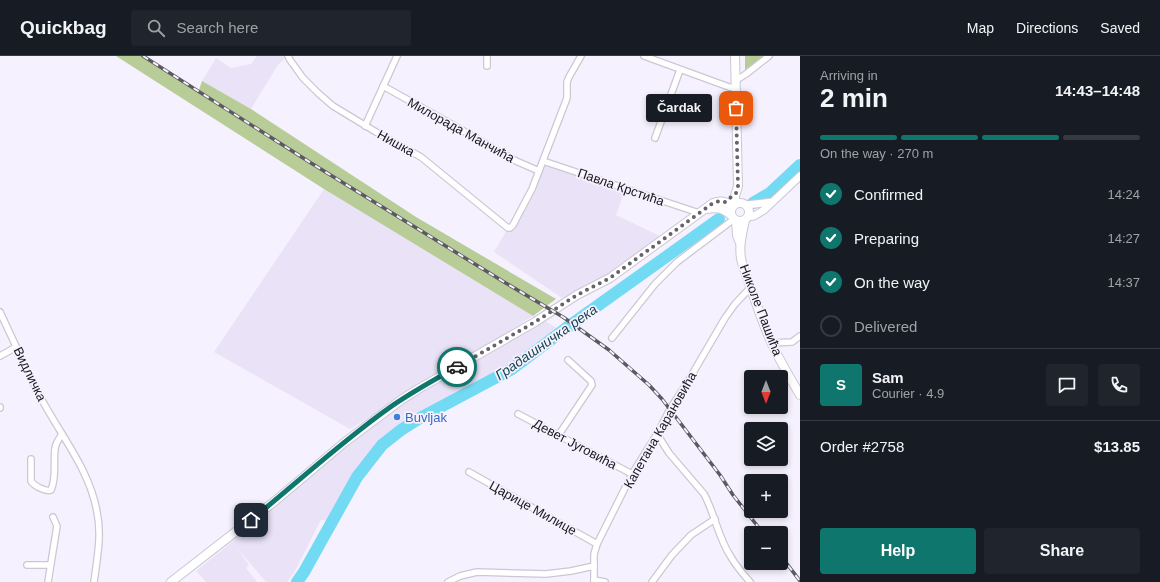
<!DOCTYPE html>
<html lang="en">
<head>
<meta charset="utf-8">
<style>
  body { margin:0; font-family:Arial,sans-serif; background:#20242c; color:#f1f3f6; height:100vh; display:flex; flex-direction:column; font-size:15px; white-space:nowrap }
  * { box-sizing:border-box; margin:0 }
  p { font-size:13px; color:#9ea1a6 }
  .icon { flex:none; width:22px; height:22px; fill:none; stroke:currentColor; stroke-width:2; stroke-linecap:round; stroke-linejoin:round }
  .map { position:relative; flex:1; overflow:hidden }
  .details { display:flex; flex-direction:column; background:#171b24; width:360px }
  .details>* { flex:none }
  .needle { width:26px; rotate:180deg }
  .tools { position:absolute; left:744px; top:314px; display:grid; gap:8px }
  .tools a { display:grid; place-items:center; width:44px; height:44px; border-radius:4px; background:#171b24; box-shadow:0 2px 6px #0003; font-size:20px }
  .pin { position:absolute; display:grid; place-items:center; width:34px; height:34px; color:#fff; margin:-17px; border-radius:8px; box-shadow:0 2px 6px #0006 }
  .courier { position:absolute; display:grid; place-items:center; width:40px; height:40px; margin:-20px; border:3px solid #0f766e; border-radius:50%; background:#fff; color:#222; box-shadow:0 1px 5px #0007 }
  .bubble { position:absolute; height:28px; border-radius:4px; background:#171b24; box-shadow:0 2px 6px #0003; font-size:13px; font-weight:700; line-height:28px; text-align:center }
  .headline em { font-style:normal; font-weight:700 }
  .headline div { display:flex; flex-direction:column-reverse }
  .headline { display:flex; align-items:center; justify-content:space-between; height:68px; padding:0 20px }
  h1 { font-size:26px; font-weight:700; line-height:30px }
  .bar { display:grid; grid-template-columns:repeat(4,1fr); gap:6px 4px; align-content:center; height:48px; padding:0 20px }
  .bar i { height:5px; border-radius:3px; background:#363941 }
  .bar .current { background:#0f766e }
  .bar p { grid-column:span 4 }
  .line { display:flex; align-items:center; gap:10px; padding:0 20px; border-top:1px solid #363941 }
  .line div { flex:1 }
  .round { display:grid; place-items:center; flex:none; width:42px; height:42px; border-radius:4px; background:#20242c }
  ol { padding:0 20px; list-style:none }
  li { display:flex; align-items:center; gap:12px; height:44px }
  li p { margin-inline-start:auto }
  li .icon { padding:4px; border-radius:50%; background:#0f766e; color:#fff; stroke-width:4 }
  li:last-child { color:#9ea1a6 }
  li i { width:22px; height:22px; border:2px solid #363941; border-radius:50% }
  .action { display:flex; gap:8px; margin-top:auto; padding:8px 20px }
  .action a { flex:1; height:46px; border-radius:4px; background:#0f766e; color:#fff; font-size:16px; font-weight:700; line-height:46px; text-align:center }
  .action a+a { background:#20242c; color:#f1f3f6 }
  header { display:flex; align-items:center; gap:24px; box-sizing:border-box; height:56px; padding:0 20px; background:#171b24; border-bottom:1px solid #363941 }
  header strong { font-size:19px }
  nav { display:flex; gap:22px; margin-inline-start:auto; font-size:14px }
  .search { width:280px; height:36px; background:#20242c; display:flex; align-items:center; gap:10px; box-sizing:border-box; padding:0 14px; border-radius:4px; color:#9ea1a6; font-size:15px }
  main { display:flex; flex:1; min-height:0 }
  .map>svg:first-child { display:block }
  .built { fill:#eae3f7 }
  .green { fill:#b7cc96 }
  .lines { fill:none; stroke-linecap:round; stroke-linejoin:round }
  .river { stroke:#73daf3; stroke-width:12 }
  .minor-casing { stroke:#cbc7d3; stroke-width:8 }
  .tertiary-casing { stroke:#cbc7d3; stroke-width:9 }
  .secondary-casing { stroke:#cbc7d3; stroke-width:10 }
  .minor { stroke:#fff; stroke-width:5.5 }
  .tertiary { stroke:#fff; stroke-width:7 }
  .secondary { stroke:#fff; stroke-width:8 }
  .rail-casing { stroke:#5c5a61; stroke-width:3.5 }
  .rail { stroke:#f6f1fe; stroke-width:2; stroke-dasharray:6; stroke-linecap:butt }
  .done { stroke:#66636a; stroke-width:4; stroke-dasharray:0 7.2 }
  .route { stroke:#0f766e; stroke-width:5 }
  .shop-dot { fill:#3f7fe0; stroke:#f6f1fe; stroke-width:1.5 }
  .labels { text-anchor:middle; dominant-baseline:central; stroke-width:3.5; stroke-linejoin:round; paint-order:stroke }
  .street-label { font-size:13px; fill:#18171b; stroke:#f6f1fe }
  .shop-label { font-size:13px; fill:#366cbe; stroke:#f6f1fe; text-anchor:start }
  .water-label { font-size:14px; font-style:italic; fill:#174550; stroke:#f6f1fe }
</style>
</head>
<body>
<header>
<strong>Quickbag</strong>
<div class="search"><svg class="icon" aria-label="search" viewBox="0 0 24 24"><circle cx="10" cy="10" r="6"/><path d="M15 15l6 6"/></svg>Search here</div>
<nav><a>Map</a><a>Directions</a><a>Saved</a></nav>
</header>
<main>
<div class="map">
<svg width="800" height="526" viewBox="0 0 800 526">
  <rect width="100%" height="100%" fill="#f6f1fe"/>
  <g class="built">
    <path d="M257,0H283L285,2L278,9L251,53L202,25L216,2L231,12L251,8Z"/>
    <path d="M545,108L625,135L616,159L660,180L614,219L562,242L494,196Z"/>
    <path d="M324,133L533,260L350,373L214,296Z"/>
    <path d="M545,265L557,272L517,304L495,318L430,350L392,374L370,397L346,433L329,465L321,464L294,517L287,526H266L238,493L249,509L246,512L257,526H206L196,515L232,486L293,429L363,373L483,297Z"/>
  </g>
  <g class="green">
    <path d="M116,0H145L199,34L202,25L251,53L416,161L556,243L533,260L324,133Z"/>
    <path d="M745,0H767L745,16Z"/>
  </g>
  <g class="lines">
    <g class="river">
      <path d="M753,147L770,137L800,109"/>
      <path d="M297,526L304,516L357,421L382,389L401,374L420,362L512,313L565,273L719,163"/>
    </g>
    <g class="minor-casing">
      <g id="minor">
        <path d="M288,0L290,4L303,22L318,37L333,50L376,76L421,101L508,172H510L513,169L532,133L567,42V26L569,21L581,0"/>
        <path d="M644,0L729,31L735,32"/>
        <path d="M487,10V0"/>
        <path d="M735,25L746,18L769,0"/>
        <path d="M383,30L453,69L516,105L539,115"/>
        <path d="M365,70L397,0"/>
        <path d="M655,82L680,14"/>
        <path d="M543,105L699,157"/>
        <path d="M0,256C14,286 27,315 42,344C62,381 90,415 97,456C102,479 97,503 94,526"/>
        <path d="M612,282L655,228L677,206L734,163"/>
        <path d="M772,287L792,286L800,280"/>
        <path d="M0,300L16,291"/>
        <path d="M0,351V352"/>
        <path d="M518,358L632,418"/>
        <path d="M657,378L669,397L704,438C715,458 718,482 731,501C736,510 743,518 750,526"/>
        <path d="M558,380L592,329L591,325L568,304"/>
        <path d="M31,403V425C34,430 46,436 51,434C57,421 53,406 55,393C55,388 59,383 62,378"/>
        <path d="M469,416L597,488"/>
        <path d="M27,509H50"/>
        <path d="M594,524L605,526"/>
        <path d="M48,526L57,470L53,461"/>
        <path d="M448,526L460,520L477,516L546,518L571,515L594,510"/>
        <path d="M594,526V498L597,488L632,418L657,378L670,353L687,327L725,262L735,248L751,231"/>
        <path d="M652,526L672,499L691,479L715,463"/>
      </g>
    </g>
    <g class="tertiary-casing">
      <g id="tertiary">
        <path d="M746,149L772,146"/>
        <path d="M747,161L754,160L764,154L800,120"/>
      </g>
    </g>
    <g class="secondary-casing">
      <g id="secondary">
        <circle cx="740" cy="156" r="9"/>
        <path d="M735,148V140L738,130L735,0"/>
        <path d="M706,153C717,151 722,152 731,159"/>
        <path d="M745,164C742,178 738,192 742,207C752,234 760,262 772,288C780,305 790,322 800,339"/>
        <path d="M736,165L737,179L740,187"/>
        <path d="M171,526L275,445L345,386L401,344L420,332L535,266L577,239L610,222L713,147C721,144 726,145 732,150"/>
      </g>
    </g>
    <use href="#minor" class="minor"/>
    <use href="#tertiary" class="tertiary"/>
    <use href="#secondary" class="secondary"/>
    <g class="rail-casing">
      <g id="rail">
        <path d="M143,0L311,107L504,226L563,261L609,294L649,329L662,343L720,419L733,439L763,477"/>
        <path d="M781,500L800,525"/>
      </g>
    </g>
    <use href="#rail" class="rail"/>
  </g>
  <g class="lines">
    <path class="done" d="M457,311L535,266L577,239L610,222L713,147L720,145L725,146L736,137L738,130L736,52"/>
    <path class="route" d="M251,464C297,427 341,386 389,352C410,337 434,324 457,311"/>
  </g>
  <circle class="shop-dot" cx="397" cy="361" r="4"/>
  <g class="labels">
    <g class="street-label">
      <text transform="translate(461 74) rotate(29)">Милорада Манчића</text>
      <text transform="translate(396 87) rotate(29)">Нишка</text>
      <text transform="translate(621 131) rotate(19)">Павла Крстића</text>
      <text transform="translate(761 254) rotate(69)">Николе Пашића</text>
      <text transform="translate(30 318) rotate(64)">Видличка</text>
      <text transform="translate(660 374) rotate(-60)">Капетана Карановића</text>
      <text transform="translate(575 388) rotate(28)">Девет Југовића</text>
      <text transform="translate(533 452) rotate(29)">Царице Милице</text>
    </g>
    <g class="shop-label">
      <text x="405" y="361">Buvljak</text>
    </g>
    <g class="water-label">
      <text transform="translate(546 286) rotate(-35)">Градашничка река</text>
    </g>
  </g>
</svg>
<div class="tools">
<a><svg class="needle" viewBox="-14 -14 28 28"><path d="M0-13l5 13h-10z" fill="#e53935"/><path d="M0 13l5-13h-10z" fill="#9ea1a6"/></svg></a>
<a><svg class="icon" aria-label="layers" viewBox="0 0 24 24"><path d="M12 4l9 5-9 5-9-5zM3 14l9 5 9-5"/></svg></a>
<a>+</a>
<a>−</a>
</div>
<div class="pin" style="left:736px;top:52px;background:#ea580c"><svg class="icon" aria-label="bag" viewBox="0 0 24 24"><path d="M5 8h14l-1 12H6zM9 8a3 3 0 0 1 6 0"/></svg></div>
<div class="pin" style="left:251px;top:464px;background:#1f2937"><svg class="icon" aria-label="home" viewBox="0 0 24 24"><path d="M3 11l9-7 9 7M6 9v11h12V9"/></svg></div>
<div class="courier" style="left:457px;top:311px"><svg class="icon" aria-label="car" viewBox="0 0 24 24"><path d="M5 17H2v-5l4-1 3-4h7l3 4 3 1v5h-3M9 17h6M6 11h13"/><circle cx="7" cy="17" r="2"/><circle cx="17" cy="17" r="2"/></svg></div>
<div class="bubble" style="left:646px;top:38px;width:66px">Čardak</div>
</div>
<section class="details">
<div class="headline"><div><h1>2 min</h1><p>Arriving in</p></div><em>14:43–14:48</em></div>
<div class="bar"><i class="current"></i><i class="current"></i><i class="current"></i><i></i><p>On the way · 270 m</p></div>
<ol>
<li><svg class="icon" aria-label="check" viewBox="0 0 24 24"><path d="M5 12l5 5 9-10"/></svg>Confirmed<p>14:24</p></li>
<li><svg class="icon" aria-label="check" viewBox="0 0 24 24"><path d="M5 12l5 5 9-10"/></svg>Preparing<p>14:27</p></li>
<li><svg class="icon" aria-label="check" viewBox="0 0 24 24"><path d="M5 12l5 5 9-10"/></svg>On the way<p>14:37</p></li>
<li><i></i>Delivered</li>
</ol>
<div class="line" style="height:72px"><b class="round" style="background:#0f766e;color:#fff">S</b><div><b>Sam</b><p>Courier · 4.9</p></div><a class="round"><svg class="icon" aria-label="chat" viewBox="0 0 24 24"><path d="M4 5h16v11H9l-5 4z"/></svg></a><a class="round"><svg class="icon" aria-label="phone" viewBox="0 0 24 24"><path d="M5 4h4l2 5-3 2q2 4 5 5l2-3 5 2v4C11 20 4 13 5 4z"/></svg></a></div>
<div class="line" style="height:52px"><div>Order #2758</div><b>$13.85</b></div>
<div class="action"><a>Help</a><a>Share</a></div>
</section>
</main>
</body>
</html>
